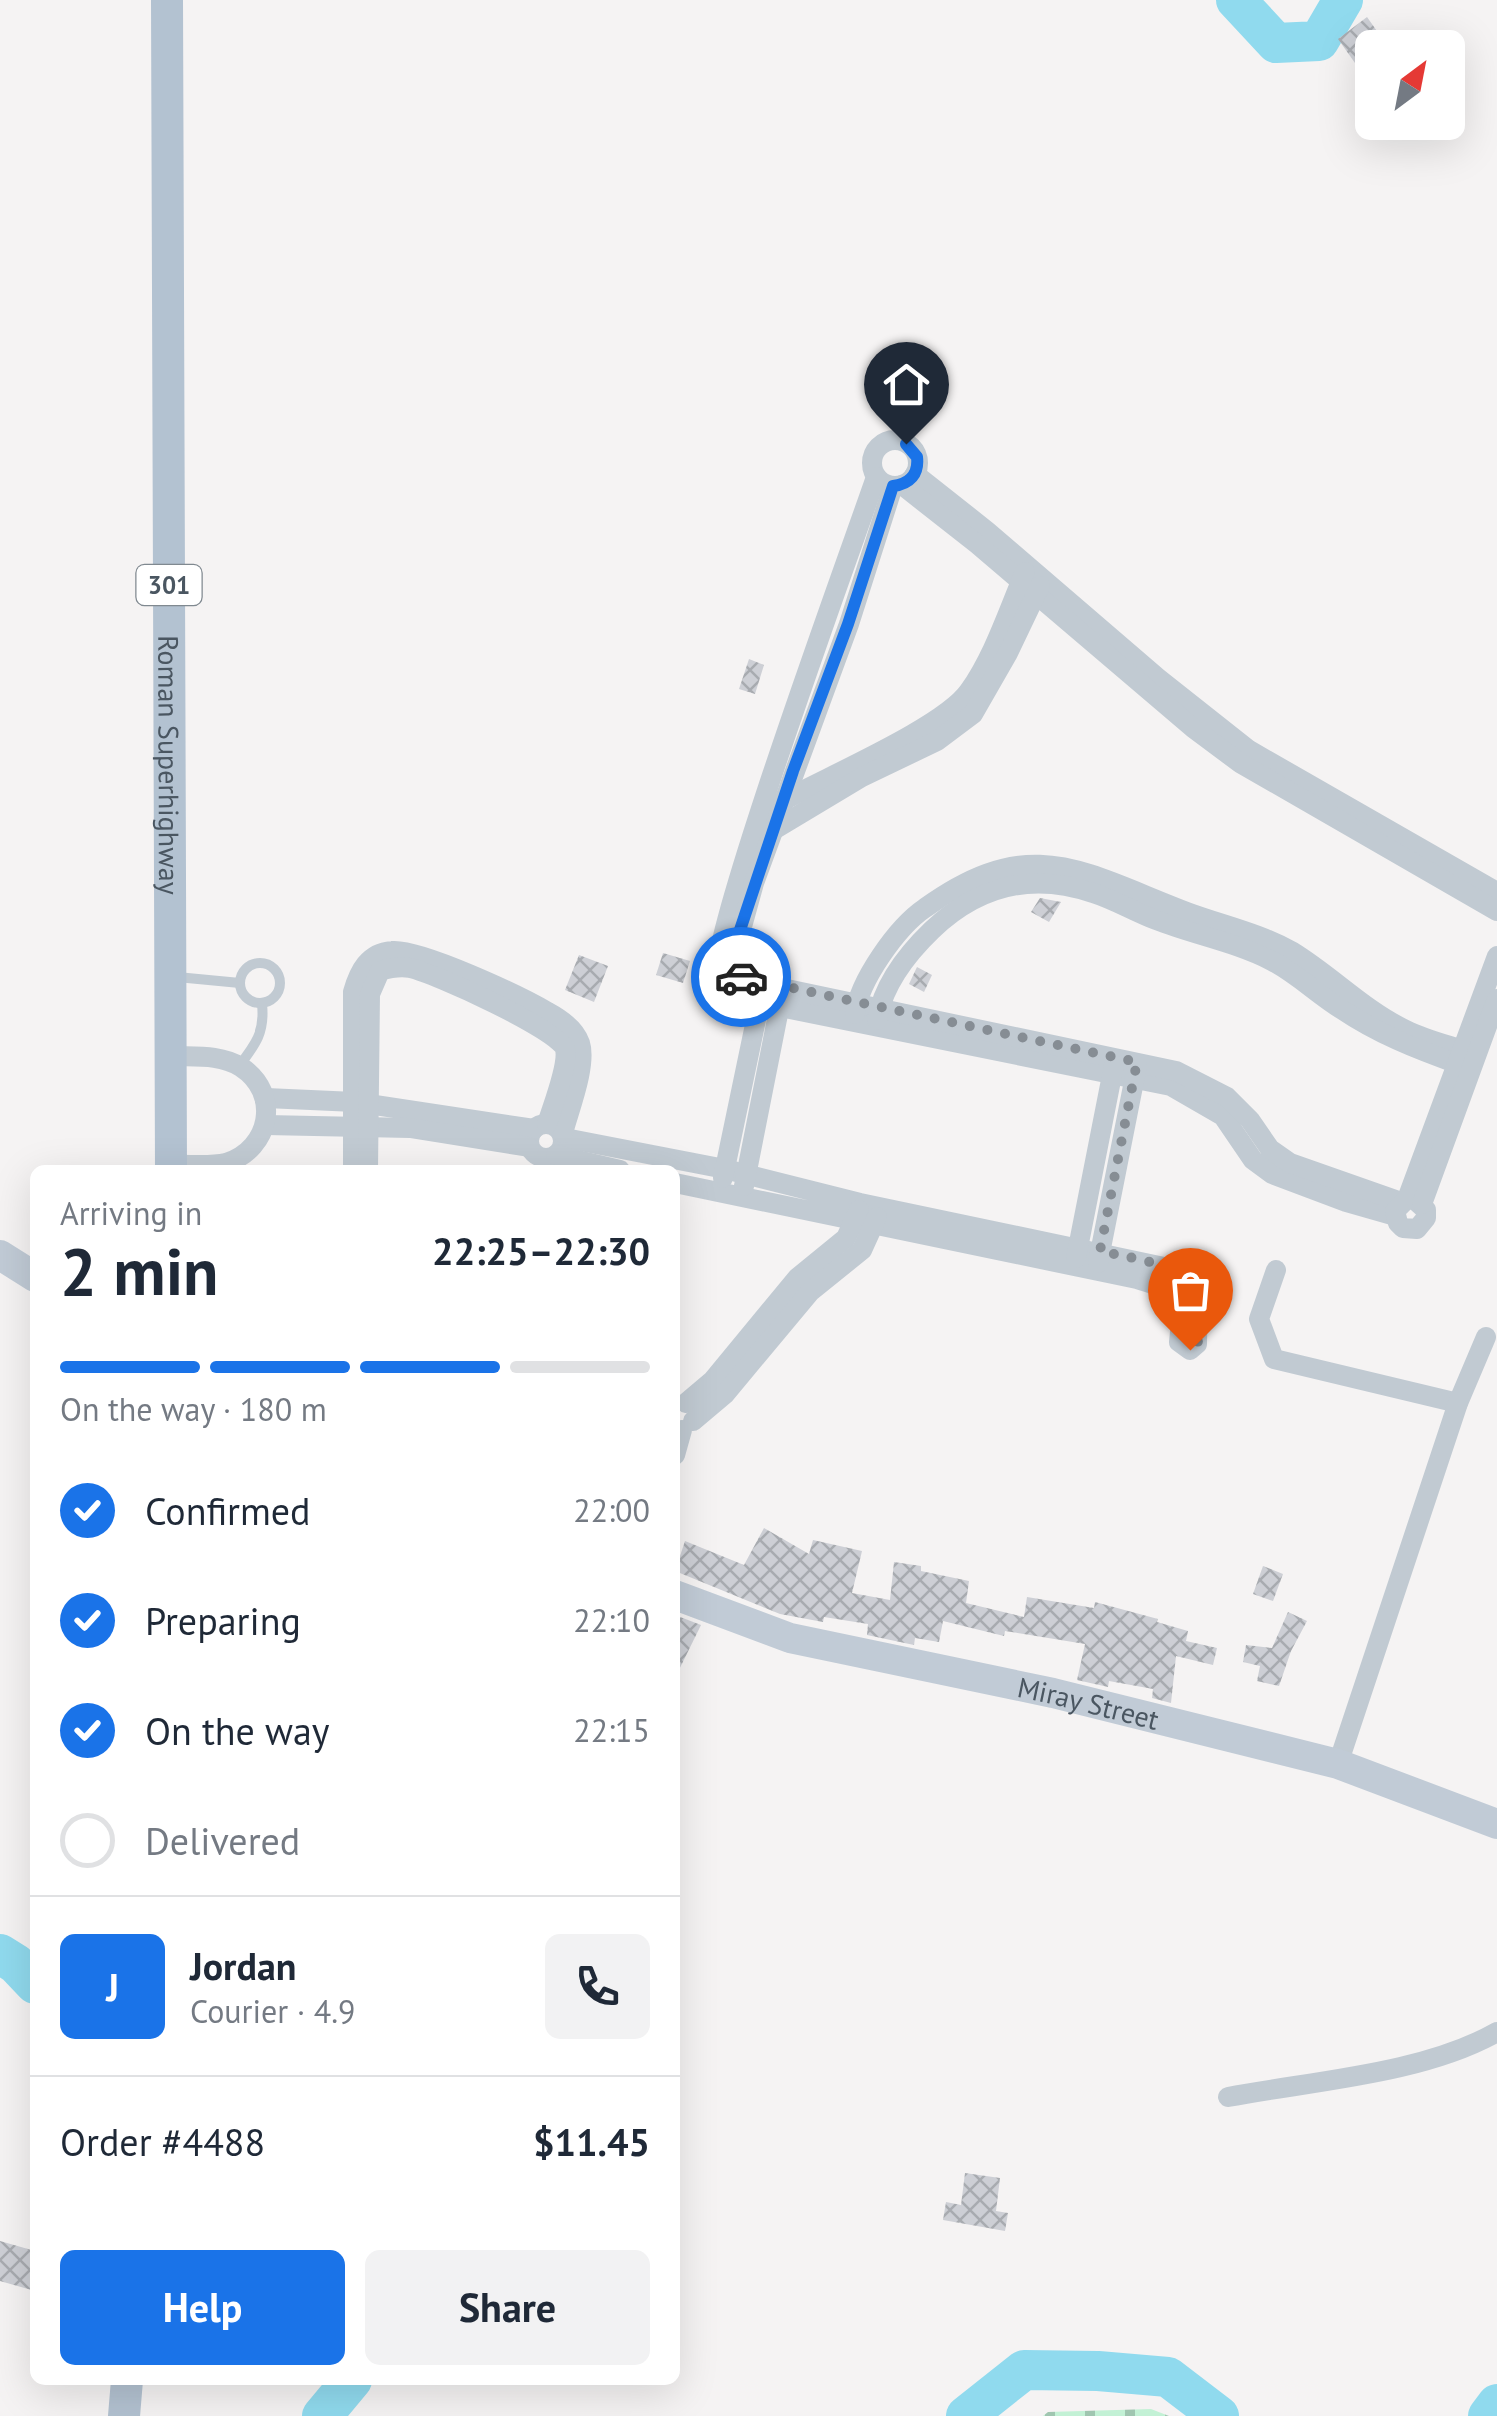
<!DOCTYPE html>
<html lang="en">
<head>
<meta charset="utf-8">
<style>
  body { margin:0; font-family:"PT Sans",sans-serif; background:#f2f2f3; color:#1f2937; height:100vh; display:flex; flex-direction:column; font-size:38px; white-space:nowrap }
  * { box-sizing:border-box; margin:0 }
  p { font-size:32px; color:#747a83 }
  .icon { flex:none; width:55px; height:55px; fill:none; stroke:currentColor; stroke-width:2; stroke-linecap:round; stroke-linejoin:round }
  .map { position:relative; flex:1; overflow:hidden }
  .drawer { position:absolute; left:30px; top:1165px; width:650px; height:1220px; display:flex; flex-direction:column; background:#fff; border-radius:15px; box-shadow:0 10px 40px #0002 }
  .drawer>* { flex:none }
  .needle { width:65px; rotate:32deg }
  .buttons { position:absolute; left:1355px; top:30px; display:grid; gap:20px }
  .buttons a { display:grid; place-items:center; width:110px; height:110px; border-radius:15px; background:#fff; box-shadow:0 10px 40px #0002; font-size:50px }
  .pin { position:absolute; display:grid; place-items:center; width:85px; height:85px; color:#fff; margin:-102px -42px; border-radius:50% 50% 50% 0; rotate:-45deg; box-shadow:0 0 10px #0007 }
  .pin .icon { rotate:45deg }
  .courier { position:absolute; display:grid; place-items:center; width:100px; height:100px; margin:-50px; border:8px solid #1a73e8; border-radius:50%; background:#fff; color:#222; box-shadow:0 2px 12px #0007 }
  .overview em { font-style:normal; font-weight:800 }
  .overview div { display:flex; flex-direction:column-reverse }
  .overview { display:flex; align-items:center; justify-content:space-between; height:170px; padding:0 30px }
  h1 { font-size:65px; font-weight:800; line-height:75px }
  .bar { display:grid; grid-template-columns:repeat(4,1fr); gap:15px 10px; align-content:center; height:120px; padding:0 30px }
  .bar i { height:12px; border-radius:8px; background:#e0e1e3 }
  .bar .selected { background:#1a73e8 }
  .bar p { grid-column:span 4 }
  .line { display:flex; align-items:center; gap:25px; padding:0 30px; border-top:2px solid #e0e1e3 }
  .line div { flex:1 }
  .round { display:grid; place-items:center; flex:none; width:105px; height:105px; border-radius:15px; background:#f2f2f3 }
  ol { padding:0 30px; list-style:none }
  li { display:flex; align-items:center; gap:30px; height:110px }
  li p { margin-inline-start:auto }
  li .icon { padding:10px; border-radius:50%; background:#1a73e8; color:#fff; stroke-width:4 }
  li:last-child { color:#747a83 }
  li i { width:55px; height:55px; border:5px solid #e0e1e3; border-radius:50% }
  .action { display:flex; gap:20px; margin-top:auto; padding:20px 30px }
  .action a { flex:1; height:115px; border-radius:15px; background:#1a73e8; color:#fff; font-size:40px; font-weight:800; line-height:115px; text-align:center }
  .action a+a { background:#f2f2f3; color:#1f2937 }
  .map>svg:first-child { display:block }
  .cemetery { fill:url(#cemetery-stones) }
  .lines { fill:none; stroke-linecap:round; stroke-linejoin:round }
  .river { stroke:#90daee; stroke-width:40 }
  .building { fill:url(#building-cross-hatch) }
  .lane { stroke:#c1cad2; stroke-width:10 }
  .street { stroke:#c1cad2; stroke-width:20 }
  .secondary { stroke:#c1cbd6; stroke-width:30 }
  .primary { stroke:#b3c2d1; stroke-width:32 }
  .done { stroke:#868d94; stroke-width:10; stroke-dasharray:0 18 }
  .route { stroke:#1a73e8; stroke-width:12 }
  .labels { text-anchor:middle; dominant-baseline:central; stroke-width:8; stroke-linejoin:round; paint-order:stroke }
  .shield { fill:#fff; stroke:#808990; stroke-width:2.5 }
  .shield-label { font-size:25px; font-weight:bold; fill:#4a5661 }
  .street-label { font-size:28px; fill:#4a5661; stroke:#fff }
</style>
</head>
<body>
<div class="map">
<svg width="1497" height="2416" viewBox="0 0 1497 2416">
  <defs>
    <pattern id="cemetery-stones" width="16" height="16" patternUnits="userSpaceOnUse" patternTransform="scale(2.5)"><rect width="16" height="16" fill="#c3f1d5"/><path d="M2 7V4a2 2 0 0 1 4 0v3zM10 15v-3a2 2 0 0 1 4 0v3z" fill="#a0c6b0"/></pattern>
    <pattern id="building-cross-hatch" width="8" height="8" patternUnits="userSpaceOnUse" patternTransform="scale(2.5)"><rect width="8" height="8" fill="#cdcfd5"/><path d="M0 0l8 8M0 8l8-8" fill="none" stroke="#a8abb0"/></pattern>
  </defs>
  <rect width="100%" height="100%" fill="#f5f3f3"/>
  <path class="cemetery" d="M1151,2409L1169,2416H1043L1048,2412Z"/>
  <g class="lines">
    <g class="river">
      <path d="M1236,0L1276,43L1319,41L1343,0"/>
      <path d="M0,1954L16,1964L35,1984"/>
      <path d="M322,2416L352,2380"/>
      <path d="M966,2416L1024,2370L1098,2371L1168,2377L1219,2416"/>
      <path d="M1488,2416L1497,2404"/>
    </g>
  </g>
  <g class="building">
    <path d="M1367,17L1389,48H1372V87L1338,39Z"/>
    <path d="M749,659L764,665L755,694L739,689Z"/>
    <path d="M1040,898L1061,902L1049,922L1031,912Z"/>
    <path d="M663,953L690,961L683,983L656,975Z"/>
    <path d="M579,955L608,966L594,1002L565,990Z"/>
    <path d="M917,967L932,975L924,992L909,984Z"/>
    <path d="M764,1528L809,1554L813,1540L862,1551L852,1593L890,1600L894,1562L921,1566V1571L969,1581L966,1603L1024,1617L1027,1597L1094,1608L1095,1602L1158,1619L1157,1622L1188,1631L1186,1641L1217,1648L1213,1665L1176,1656L1171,1703L1152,1698L1153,1689L1109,1681L1108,1687L1077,1680L1085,1644L1005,1631L1004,1636L943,1621L939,1642L915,1638L914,1645L867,1635L868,1624L824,1617L823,1622L780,1614L675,1571L685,1541L744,1565Z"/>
    <path d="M1263,1566L1283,1574L1273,1601L1253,1594Z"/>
    <path d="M1288,1612L1307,1621L1291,1651L1279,1686L1257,1681L1260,1666L1243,1662L1246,1645L1272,1648Z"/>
    <path d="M675,1615L701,1625L675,1678Z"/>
    <path d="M965,2173L1000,2178L996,2211L1008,2213L1005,2231L943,2220L946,2202L961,2205Z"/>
    <path d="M0,2241L35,2251V2291L0,2281Z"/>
  </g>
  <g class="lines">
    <g class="lane">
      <circle cx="260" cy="983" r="20"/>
      <path d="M177,977L240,983"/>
      <path d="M239,1066C256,1044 265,1032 262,1004"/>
    </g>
    <g class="street">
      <circle cx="895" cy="463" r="23"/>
      <path d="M915,474L987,531L1158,678L1249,750L1497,892"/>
      <path d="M876,477C855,539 704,949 717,981C722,994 766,1003 780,1007L1171,1086L1223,1116L1253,1160L1272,1174L1346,1202L1395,1216"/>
      <path d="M902,485L977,544L1193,728L1240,763L1497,911"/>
      <path d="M893,486L849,624L754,883L730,970L735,976L763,984L1176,1071L1227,1097L1250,1120L1270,1149L1290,1163L1401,1202"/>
      <path d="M783,801C826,777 944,727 969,691C994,656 1008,611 1025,572"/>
      <path d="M772,831L862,777L937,741L973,714L1008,653L1040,586"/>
      <path d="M855,1014C859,981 897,927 925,908C1031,832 1080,871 1187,912C1222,925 1260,933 1293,952C1332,976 1364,1010 1406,1030C1424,1039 1444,1044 1463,1050"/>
      <path d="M877,1020C883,986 907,954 932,930C978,886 1032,872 1093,893C1115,900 1135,912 1156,920C1194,935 1235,942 1272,961C1297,974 1317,994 1341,1009C1378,1034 1416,1049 1458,1064"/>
      <path d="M266,1098L355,1102L534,1129"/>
      <circle cx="546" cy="1141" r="17"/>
      <path d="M266,1125L410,1128L529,1147"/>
      <path d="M565,1138L725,1169L860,1203L1164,1267C1207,1285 1197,1303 1197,1344L1190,1350L1179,1342L1183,1302C1171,1288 1155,1285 1137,1279L675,1183"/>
      <path d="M556,1155L620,1170"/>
      <path d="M171,1165C188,1164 210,1167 226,1163C271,1149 281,1093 241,1067C220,1054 195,1057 172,1056"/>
      <path d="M353,1170V992C359,971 368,953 392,951C419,948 521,996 548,1012C561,1019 575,1029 580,1043C587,1065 569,1110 563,1133"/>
      <path d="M368,1170L370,994L380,971C390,968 399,966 410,968C434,973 559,1030 565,1049C569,1065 552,1107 547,1124"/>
      <path d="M723,1178L762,991"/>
      <path d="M744,1186L782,994"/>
      <path d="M1407,1199L1415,1200L1426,1210V1218L1417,1229L1403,1228L1398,1223L1395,1211L1407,1199L1497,956"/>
      <path d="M1422,1204L1497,999"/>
      <path d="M1076,1258L1114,1065"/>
      <path d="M1098,1263L1137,1066"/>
      <path d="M1276,1270L1259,1319L1274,1359L1458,1403"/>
      <path d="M686,1403L712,1381L797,1278L846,1238L859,1210"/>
      <path d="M693,1421L725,1394L810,1292L862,1250L877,1217"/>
      <path d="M675,1455L682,1430"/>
      <path d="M1338,1764L1458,1403L1486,1337"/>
      <path d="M1228,2097C1312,2081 1423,2074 1497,2032"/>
    </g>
    <g class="secondary">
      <path d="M0,1255L35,1277"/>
      <path id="s1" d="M675,1595L790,1638L1053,1693L1338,1764L1497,1824"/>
    </g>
    <g class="primary">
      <path id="s2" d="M167,0L171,1170"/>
      <path d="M124,2416L127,2380"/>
    </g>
  </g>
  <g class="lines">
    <path class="done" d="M741,977L1137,1062L1100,1251C1124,1257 1184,1264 1195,1288C1202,1303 1197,1328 1198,1344L1190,1350"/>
    <path class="route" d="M741,977L730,970L729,963L793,771L848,624L893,486C910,484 919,474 917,457L906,444"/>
  </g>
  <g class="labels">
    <rect class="shield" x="136.5" y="565" width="65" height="40" rx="8"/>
    <g class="shield-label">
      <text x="169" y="585">301</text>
    </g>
    <g class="street-label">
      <text stroke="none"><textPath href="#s2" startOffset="765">Roman Superhighway</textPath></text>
      <text stroke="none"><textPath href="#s1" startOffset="428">Miray Street</textPath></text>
    </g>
  </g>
</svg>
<div class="buttons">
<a><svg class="needle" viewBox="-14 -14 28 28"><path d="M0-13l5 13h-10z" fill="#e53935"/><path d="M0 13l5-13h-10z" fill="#747a83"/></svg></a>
</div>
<div class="pin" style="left:1190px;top:1350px;background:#ea580c"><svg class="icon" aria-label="bag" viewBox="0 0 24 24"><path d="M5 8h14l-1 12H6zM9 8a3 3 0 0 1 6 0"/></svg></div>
<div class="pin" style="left:906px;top:444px;background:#1f2937"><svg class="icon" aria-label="home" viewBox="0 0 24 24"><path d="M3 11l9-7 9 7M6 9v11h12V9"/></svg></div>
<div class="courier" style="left:741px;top:977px"><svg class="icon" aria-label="car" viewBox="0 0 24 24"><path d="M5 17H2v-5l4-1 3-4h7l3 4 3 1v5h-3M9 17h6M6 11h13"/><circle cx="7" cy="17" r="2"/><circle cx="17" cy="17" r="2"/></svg></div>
<section class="drawer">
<div class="overview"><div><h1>2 min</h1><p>Arriving in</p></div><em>22:25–22:30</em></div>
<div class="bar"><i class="selected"></i><i class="selected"></i><i class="selected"></i><i></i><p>On the way · 180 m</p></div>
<ol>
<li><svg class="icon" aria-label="check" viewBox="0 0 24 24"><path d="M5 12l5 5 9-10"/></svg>Confirmed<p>22:00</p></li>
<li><svg class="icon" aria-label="check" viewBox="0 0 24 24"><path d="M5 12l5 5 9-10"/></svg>Preparing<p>22:10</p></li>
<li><svg class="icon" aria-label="check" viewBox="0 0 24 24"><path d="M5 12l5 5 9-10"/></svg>On the way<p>22:15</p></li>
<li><i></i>Delivered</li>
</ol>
<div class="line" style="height:180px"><b class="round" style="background:#1a73e8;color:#fff">J</b><div><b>Jordan</b><p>Courier · 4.9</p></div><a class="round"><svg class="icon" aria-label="phone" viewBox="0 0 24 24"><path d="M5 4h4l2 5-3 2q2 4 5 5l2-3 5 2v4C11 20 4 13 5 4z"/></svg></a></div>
<div class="line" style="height:130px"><div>Order #4488</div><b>$11.45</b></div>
<div class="action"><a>Help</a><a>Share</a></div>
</section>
</div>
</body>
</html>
